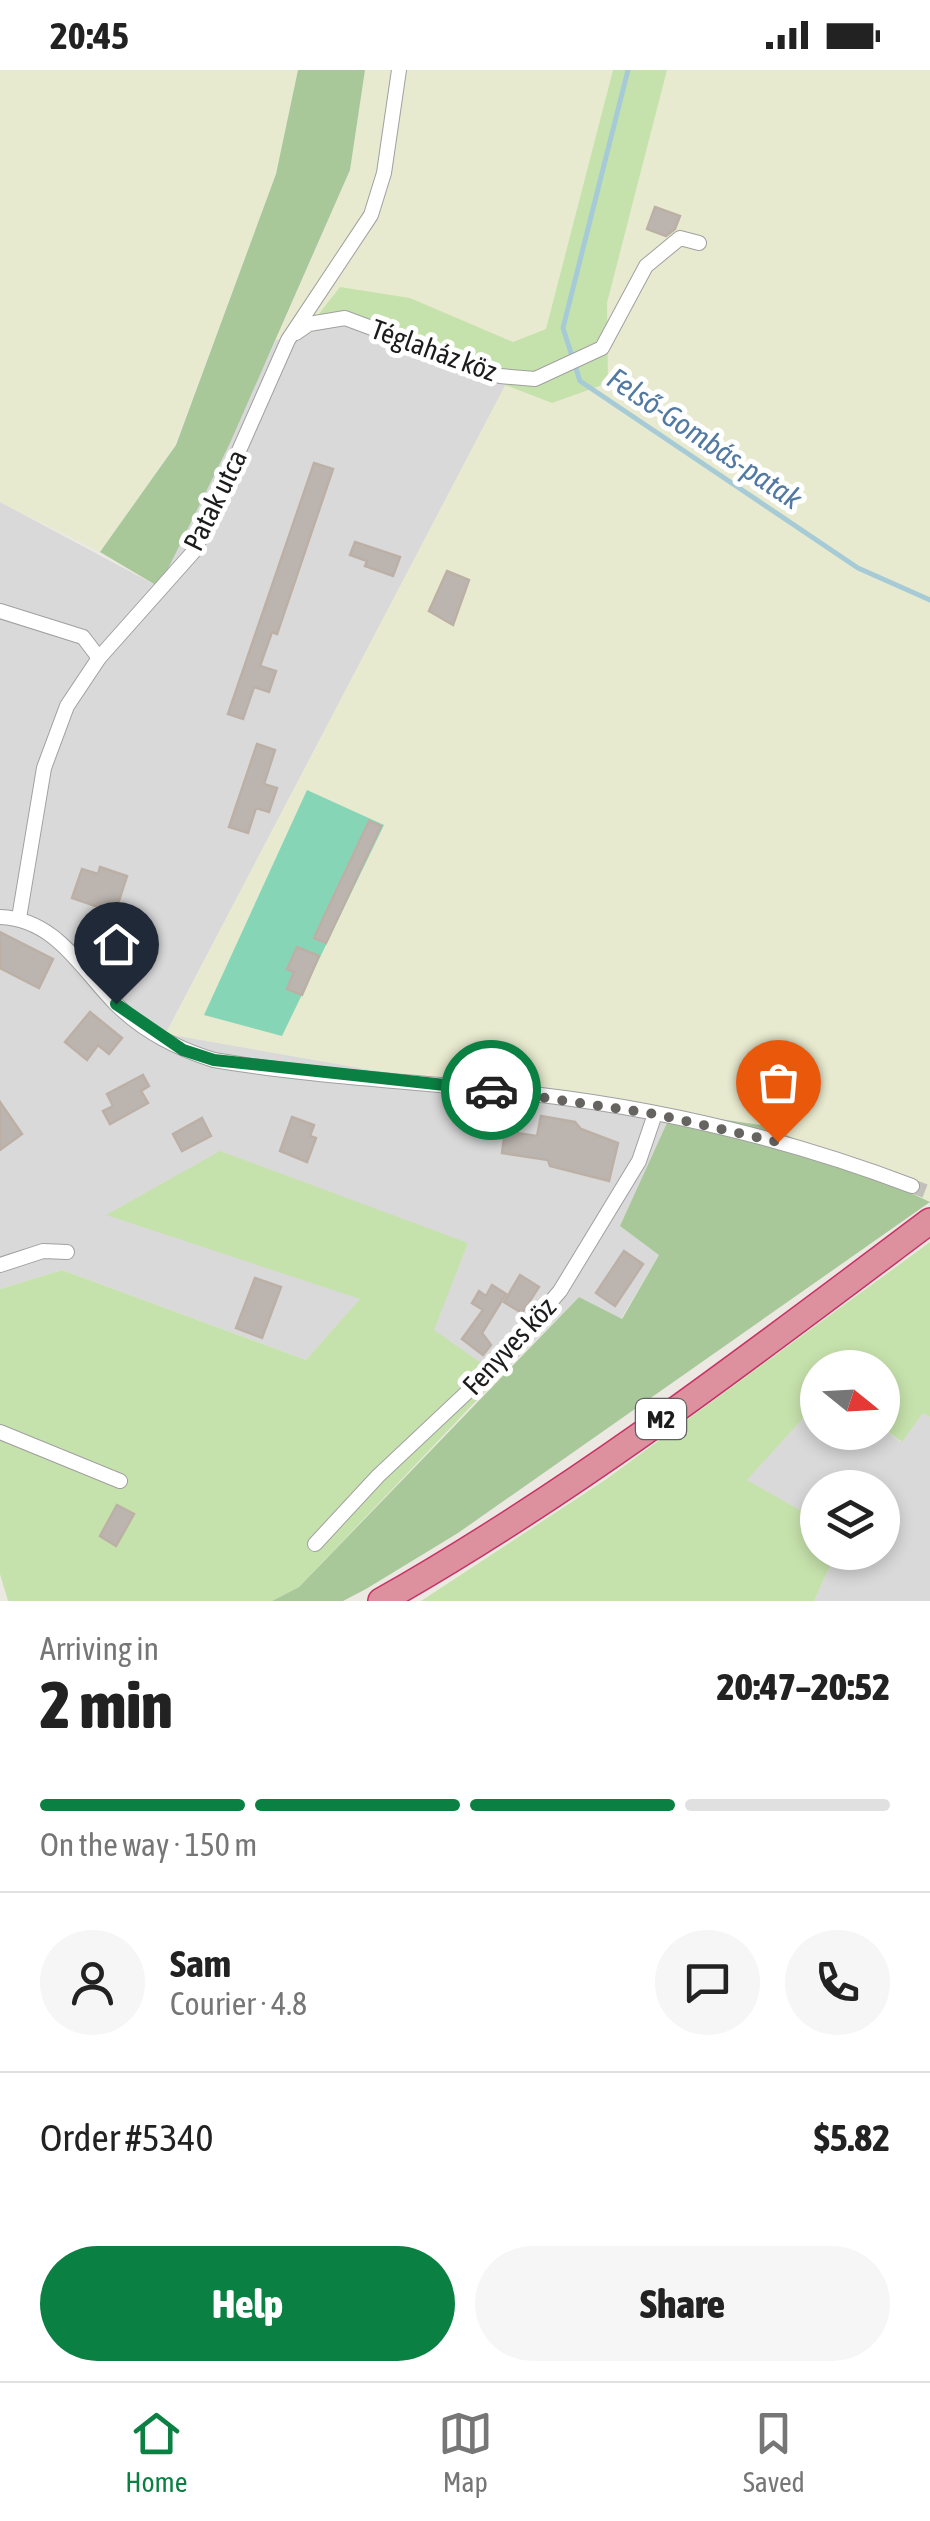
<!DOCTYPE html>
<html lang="en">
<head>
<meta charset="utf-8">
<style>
  body { margin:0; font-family:"Asap Condensed",sans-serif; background:#f6f6f6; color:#222; height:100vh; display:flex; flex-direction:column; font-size:38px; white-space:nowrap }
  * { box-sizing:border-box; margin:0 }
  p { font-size:32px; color:#767676 }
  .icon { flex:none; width:55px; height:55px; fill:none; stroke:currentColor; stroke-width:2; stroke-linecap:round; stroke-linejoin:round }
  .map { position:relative; height:1531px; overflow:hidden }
  .drawer { display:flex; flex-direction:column; background:#fff; flex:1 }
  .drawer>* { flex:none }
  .needle { width:65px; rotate:108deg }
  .tools { position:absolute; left:800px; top:1280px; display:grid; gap:20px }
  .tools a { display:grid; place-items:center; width:100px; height:100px; border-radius:50%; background:#fff; box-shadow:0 5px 15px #0003; font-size:50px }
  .pin { position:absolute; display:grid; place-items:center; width:85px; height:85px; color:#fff; margin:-102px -42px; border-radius:50% 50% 50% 0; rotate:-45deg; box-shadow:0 0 10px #0007 }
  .pin .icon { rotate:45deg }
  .courier { position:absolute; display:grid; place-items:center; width:100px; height:100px; margin:-50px; border:8px solid #0b8043; border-radius:50%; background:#fff; color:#222; box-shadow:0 2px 12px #0007 }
  .overview em { font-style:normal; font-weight:800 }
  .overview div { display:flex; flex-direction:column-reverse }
  .overview { display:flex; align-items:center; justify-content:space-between; height:170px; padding:0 40px }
  h1 { font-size:65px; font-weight:800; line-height:75px }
  .bar { display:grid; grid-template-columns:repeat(4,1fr); gap:15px 10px; align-content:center; height:120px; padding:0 40px }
  .bar i { height:12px; border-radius:8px; background:#e0e0e0 }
  .bar .selected { background:#0b8043 }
  .bar p { grid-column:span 4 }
  .line { display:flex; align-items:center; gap:25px; padding:0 40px; border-top:2px solid #e0e0e0 }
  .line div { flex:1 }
  .round { display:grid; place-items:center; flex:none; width:105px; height:105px; border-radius:52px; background:#f6f6f6 }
  .primary-button { display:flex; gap:20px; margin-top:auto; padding:20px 40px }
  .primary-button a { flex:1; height:115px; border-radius:60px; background:#0b8043; color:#fff; font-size:40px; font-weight:800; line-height:115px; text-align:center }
  .primary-button a+a { background:#f6f6f6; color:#222 }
  .status { display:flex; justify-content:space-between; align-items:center; height:70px; padding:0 50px; background:#fff; direction:ltr }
  .status svg { height:28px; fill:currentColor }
  .menu { display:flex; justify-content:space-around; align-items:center; height:140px; border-top:2px solid #e0e0e0; background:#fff; font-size:28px; color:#767676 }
  .menu a { display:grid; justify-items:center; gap:5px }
  .menu .selected { color:#0b8043 }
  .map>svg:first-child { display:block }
  .residential { fill:#dad9d9 }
  .farmland { fill:#e8eacf }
  .grass { fill:#c6e2ac }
  .forest { fill:#a8c89a }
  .pitch { fill:#87d5b7 }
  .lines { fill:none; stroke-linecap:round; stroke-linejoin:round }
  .stream { stroke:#a6cbd6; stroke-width:5 }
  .building { fill:#bcb5af; stroke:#bcb0a6; stroke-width:2.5 }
  .street-tunnel { stroke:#c2c0ba; stroke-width:14; stroke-dasharray:14 7; stroke-linecap:butt }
  .street-casing { stroke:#a0a0a0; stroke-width:16 }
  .highway-casing { stroke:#c63365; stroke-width:28 }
  .street { stroke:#fff; stroke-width:14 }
  .highway { stroke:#dd909e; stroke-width:25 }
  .done { stroke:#656461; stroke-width:10; stroke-dasharray:0 18 }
  .route { stroke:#0b8043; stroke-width:12 }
  .labels { text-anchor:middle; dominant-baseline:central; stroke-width:10; stroke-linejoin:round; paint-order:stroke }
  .shield { fill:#fff; stroke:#606060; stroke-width:2.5 }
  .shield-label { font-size:25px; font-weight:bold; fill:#1c1c1c }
  .street-label { font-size:28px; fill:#1c1c1c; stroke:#fff }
  .water-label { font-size:30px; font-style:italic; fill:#5279a2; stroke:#fff }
</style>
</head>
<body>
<div class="status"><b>20:45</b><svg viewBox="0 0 49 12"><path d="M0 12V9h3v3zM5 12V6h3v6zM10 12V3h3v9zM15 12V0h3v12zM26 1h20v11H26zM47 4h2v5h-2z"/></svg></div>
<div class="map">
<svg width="930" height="1531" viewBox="0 0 930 1531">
  <rect width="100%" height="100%" fill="#ece9e2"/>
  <g class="residential">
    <path d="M349,254L507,312L166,963L366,999L672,1042L659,1185L621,1249L579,1227L500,1306L433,1260L468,1173L361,1229L306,1290L62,1200L0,1219V432L159,517L276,270Z"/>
    <path d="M817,1333L818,1362H882L883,1358L901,1372L923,1343L930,1347V1531H814L836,1483L882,1482V1418H818L817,1450L746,1410Z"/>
  </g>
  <g class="farmland">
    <path d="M0,0H298L276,104L175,375L100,482L0,432Z"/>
    <path d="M365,0H613L546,259L513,272L340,217L303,264L276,270L350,100Z"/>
    <path d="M667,0H930V1132L767,1056L366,999L166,964L507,312L608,313L607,233Z"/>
  </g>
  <g class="grass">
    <path d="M613,0H667L607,233L608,313L552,333L349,254L303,264L340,217L410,228L513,272L546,259Z"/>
    <path d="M220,1081L468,1173L434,1260L500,1306L299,1517L272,1531H8L0,1504V1219L62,1200L306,1290L360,1229L106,1145Z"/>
    <path d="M930,1172V1347L923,1343L902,1372L883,1358L882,1298H818L817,1333L747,1410L817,1450L818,1482L836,1483L814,1531H421L605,1410Z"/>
  </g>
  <g class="forest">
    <path d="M298,0H365L350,100L230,373L159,517L100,482L176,375L276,104Z"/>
    <path d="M672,1042L767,1056L930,1132L458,1463L366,1519L343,1531H272L299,1517L579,1227L622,1249L659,1185L620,1156Z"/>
  </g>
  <path class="pitch" d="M307,720L384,755L282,966L204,945Z"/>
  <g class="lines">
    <path class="stream" d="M628,0L563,258L580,311L858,498L930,530"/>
  </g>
  <g class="building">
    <path d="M655,137L680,146L675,159L666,166L647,159Z"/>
    <path d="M314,393L333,399L277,564L272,562L260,596L276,601L269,622L254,617L243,649L228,644Z"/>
    <path d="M355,472L400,487L393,506L365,496L367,491L350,485Z"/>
    <path d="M447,501L469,510L453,555L429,541Z"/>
    <path d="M257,674L275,680L264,714L277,718L269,742L256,738L248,763L229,757Z"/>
    <path d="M369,751L381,756L326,873L314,868Z"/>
    <path d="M100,797L127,806L115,843L72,828L82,799L98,804Z"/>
    <path d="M0,862L53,889L39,918L0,898Z"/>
    <path d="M297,877L319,886L302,925L287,919L294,902L287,899Z"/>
    <path d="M90,942L122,968L109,984L98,975L87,990L65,972Z"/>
    <path d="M143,1005L149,1016L141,1021L148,1033L110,1054L103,1041L113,1036L107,1024Z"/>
    <path d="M0,1032L22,1064L0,1080Z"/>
    <path d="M541,1046L575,1052L581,1059L618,1073L609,1111L550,1096L548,1090L502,1083L505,1061L537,1066Z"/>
    <path d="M292,1047L314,1055L310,1066L316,1068L307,1092L280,1081Z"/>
    <path d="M202,1048L211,1066L182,1081L173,1064Z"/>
    <path d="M624,1181L643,1194L615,1236L596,1223Z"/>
    <path d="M520,1205L539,1217L522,1243L504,1232Z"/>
    <path d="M255,1208L281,1217L262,1268L236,1258Z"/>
    <path d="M492,1215L506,1224L482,1263L491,1275L483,1285L462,1269L483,1240L472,1233L479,1221L486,1226Z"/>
    <path d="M117,1435L134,1444L116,1476L100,1466Z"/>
  </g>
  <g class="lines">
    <path class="street-tunnel" d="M912,1116L930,1123"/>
    <g class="street-casing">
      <g id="street">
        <path d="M296,263L309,254L345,248L500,306L535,309L602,278L646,196L680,168L699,173"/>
        <path d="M0,541L83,567L99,588"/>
        <path d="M0,847C55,849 80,897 114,932C141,960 178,979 214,990C319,1008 427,1012 533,1024C662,1039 791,1070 912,1116"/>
        <path d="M19,848L44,698L67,636L99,588L195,480L288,270L371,145L384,103L399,0"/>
        <path d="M0,1195L43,1181L67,1182"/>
        <path d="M0,1362L120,1411"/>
        <path d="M315,1474L378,1406L496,1295L560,1221L639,1091L655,1044"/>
      </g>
    </g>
    <g class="highway-casing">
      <path id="highway" d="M381,1531C574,1422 753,1284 930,1151"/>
    </g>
    <use href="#street" class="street"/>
    <use href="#highway" class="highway"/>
  </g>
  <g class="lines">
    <path class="done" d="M491,1020L655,1044L778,1072"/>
    <path class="route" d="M116,934L183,980L214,990L491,1020"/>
  </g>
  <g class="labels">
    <rect class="shield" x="636" y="1329" width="50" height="40" rx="8"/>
    <g class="shield-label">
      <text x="661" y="1349">M2</text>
    </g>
    <g class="street-label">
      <text transform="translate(434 280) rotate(20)">Téglaház köz</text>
      <text transform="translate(215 430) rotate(-64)">Patak utca</text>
      <text transform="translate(509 1276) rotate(-47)">Fenyves köz</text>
    </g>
    <g class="water-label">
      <text transform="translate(705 368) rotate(34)">Felső-Gombás-patak</text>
    </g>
  </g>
</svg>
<div class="tools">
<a><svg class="needle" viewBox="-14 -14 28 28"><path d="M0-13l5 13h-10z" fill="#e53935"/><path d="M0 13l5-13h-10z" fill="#767676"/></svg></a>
<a><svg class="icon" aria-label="layers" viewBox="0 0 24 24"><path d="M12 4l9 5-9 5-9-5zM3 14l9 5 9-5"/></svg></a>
</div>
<div class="pin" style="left:778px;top:1072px;background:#ea580c"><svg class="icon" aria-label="bag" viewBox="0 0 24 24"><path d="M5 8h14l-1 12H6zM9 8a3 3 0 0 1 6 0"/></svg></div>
<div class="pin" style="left:116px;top:934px;background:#1f2937"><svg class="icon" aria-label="home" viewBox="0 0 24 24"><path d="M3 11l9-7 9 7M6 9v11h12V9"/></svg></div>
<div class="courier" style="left:491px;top:1020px"><svg class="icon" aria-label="car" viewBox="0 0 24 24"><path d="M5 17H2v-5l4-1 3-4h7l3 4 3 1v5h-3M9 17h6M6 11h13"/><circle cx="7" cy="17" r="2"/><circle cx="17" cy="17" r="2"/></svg></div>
</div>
<section class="drawer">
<div class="overview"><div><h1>2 min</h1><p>Arriving in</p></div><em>20:47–20:52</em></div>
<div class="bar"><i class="selected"></i><i class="selected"></i><i class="selected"></i><i></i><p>On the way · 150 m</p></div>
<div class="line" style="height:180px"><a class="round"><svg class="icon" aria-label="person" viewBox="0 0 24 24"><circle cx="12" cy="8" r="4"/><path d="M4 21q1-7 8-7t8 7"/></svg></a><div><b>Sam</b><p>Courier · 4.8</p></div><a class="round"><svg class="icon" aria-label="chat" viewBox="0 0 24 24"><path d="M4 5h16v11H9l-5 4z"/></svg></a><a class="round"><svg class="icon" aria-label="phone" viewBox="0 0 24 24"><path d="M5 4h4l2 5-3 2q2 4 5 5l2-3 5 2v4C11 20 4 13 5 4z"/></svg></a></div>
<div class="line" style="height:130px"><div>Order #5340</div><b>$5.82</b></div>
<div class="primary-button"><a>Help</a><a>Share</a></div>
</section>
<nav class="menu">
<a class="selected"><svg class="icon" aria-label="home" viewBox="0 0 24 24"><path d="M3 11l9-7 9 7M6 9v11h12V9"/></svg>Home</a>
<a><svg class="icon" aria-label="map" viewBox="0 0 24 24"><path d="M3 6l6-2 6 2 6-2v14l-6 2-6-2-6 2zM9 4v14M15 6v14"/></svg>Map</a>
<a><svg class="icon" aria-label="saved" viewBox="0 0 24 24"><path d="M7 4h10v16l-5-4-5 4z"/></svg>Saved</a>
</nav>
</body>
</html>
